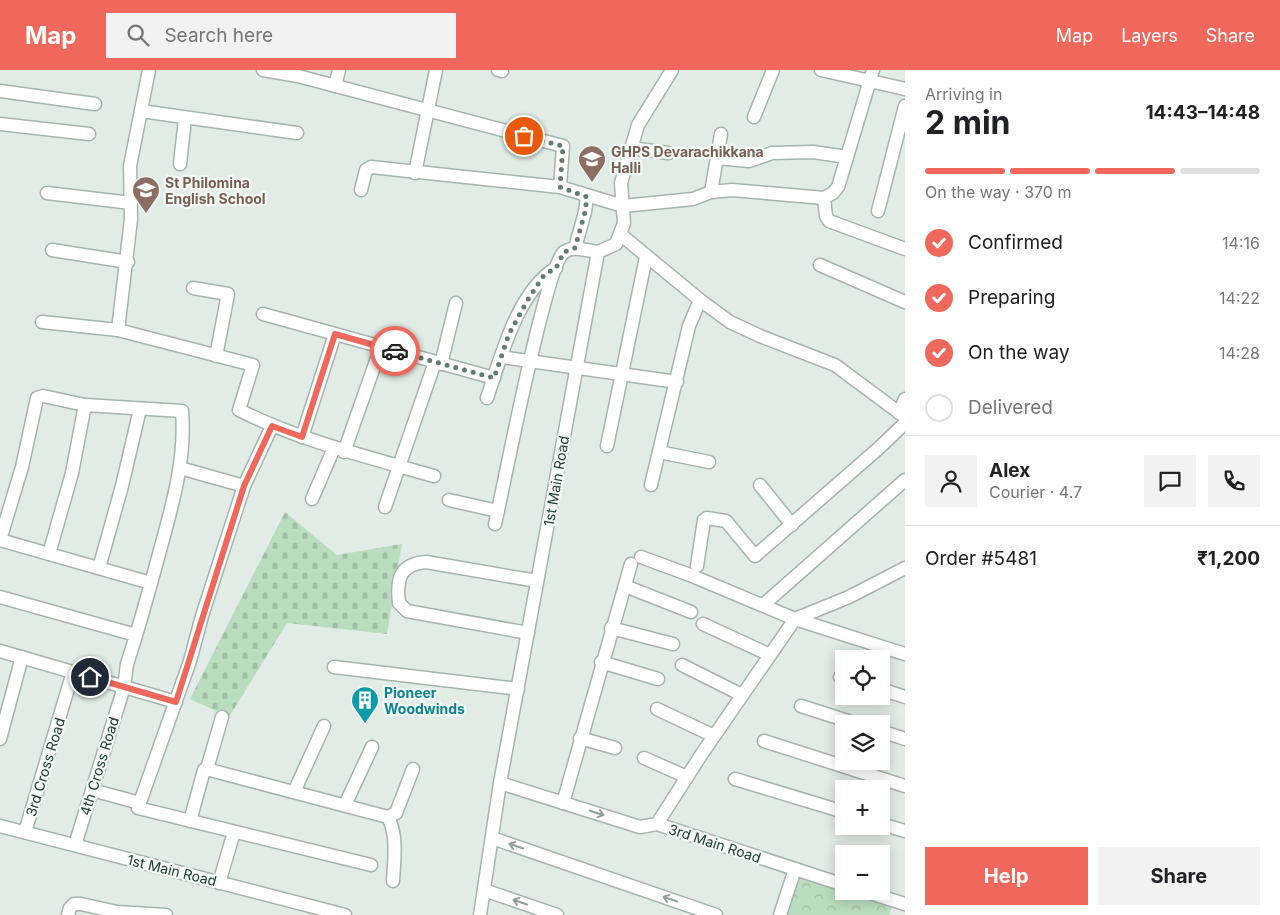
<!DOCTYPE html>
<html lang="en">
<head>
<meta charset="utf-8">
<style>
  body { margin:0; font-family:Inter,sans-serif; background:#f2f2f2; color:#202124; height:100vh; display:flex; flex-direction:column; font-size:19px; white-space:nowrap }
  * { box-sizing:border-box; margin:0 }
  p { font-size:16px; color:#757577 }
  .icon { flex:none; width:28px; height:28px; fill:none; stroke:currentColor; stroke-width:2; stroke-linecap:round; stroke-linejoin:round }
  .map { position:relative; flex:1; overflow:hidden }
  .side { display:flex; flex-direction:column; background:#fff; width:375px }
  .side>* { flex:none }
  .tools { position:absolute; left:835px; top:580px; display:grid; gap:10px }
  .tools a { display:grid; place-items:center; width:55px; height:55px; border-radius:0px; background:#fff; box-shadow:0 2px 12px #0003; font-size:25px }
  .pin { position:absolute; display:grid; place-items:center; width:42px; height:42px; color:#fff; margin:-21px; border:2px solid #fff; border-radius:50%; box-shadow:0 1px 5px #0007 }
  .courier { position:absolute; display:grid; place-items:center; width:50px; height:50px; margin:-25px; border:4px solid #f0685c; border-radius:50%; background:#fff; color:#222; box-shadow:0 1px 6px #0007 }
  .headline em { font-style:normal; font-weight:700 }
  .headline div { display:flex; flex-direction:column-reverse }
  .headline { display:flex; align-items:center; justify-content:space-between; height:85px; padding:0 20px }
  h1 { font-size:32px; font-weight:700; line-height:38px }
  .bar { display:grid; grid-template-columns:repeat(4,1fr); gap:8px 5px; align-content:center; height:60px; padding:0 20px }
  .bar i { height:6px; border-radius:4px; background:#e0e0e0 }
  .bar .selected { background:#f0685c }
  .bar p { grid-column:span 4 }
  .line { display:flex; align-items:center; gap:12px; padding:0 20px; border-top:1px solid #e0e0e0 }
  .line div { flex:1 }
  .round { display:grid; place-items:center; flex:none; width:52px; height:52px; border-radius:0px; background:#f2f2f2 }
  ol { padding:0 20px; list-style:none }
  li { display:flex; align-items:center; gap:15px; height:55px }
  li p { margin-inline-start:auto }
  li .icon { padding:5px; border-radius:50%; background:#f0685c; color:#fff; stroke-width:4 }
  li:last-child { color:#757577 }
  li i { width:28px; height:28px; border:2px solid #e0e0e0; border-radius:50% }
  .primary-button { display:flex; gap:10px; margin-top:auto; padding:10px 20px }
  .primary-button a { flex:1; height:58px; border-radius:0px; background:#f0685c; color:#fff; font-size:20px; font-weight:700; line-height:58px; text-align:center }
  .primary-button a+a { background:#f2f2f2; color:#202124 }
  header { display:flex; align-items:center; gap:30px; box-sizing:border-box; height:70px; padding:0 25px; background:#f0685c; color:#fff }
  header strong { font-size:24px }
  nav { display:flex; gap:28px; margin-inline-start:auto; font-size:18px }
  .search { width:350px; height:45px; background:#f2f2f2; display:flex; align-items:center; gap:12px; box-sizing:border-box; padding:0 18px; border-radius:0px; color:#757577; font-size:19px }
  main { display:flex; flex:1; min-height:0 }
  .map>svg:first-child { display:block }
  .cemetery { fill:url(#cemetery-stones) }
  .park { fill:url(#park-crowns) }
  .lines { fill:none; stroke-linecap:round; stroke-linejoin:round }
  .minor-casing { stroke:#a5b4ac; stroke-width:15 }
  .minor { stroke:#fff; stroke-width:12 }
  .oneway { stroke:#909e98 }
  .done { stroke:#657a70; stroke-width:5; stroke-dasharray:0 9 }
  .route { stroke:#f0685c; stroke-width:6 }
  .labels { text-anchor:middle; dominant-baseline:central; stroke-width:4.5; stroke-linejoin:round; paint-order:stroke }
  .education-label { font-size:14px; font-weight:bold; fill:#785e54; stroke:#f2f8f4; text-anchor:start }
  .street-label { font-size:14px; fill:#223d31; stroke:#f2f8f4 }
  .culture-label { font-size:14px; font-weight:bold; fill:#0d838f; stroke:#f2f8f4; text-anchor:start }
</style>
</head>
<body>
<header>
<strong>Map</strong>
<div class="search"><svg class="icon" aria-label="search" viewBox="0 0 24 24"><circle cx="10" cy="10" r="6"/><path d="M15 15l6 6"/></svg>Search here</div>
<nav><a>Map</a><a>Layers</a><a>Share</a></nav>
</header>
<main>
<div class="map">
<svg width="905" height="845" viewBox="0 0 905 845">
  <defs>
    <pattern id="cemetery-stones" width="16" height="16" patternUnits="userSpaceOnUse" patternTransform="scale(1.25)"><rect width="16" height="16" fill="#bbddbf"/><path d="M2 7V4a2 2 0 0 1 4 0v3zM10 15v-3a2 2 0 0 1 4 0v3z" fill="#a0bfa5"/></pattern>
    <pattern id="park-crowns" width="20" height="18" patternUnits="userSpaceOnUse" patternTransform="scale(1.25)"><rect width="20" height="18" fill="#bbddbf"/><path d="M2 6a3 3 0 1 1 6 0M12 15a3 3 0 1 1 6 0" fill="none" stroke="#a0bfa5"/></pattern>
  </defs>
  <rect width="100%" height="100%" fill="#e2ece6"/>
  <path class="cemetery" d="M285,442L337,485L402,474L387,564L287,553L229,647L190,629Z"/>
  <path class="park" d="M795,799L844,815V821H864L894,831L889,845H780Z"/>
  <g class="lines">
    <g class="minor-casing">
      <g id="minor">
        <path d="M263,0L298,6L563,76L560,117"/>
        <path d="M498,0L502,1"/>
        <path d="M821,0L905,19"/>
        <path d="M335,16L339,0"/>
        <path d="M0,21L95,34"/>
        <path d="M141,41L297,63"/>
        <path d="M754,47L773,0"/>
        <path d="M0,54L89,64"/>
        <path d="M631,78L668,83"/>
        <path d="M717,88L749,91L772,83L813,82L847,87"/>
        <path d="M180,94L185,49"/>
        <path d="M415,103L436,0"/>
        <path d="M361,120L366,100L371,97L560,117L623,136L693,129L711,122L732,120L824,128L833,123L838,117L873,0"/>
        <path d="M711,122L721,64"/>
        <path d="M47,123L131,133"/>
        <path d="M824,128L826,146L829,151L905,179"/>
        <path d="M878,141L905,36"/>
        <path d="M620,164L700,230L730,252L760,266L835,295L905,347"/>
        <path d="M575,178L585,142L587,127"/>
        <path d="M52,180L128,192"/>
        <path d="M820,195L905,232"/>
        <path d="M193,218L228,224L216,286"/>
        <path d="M263,244L494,308"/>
        <path d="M42,252L118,260L253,295L239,340C301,371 368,387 434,406"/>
        <path d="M118,260L131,149L130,96L149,0"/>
        <path d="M501,287L677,312"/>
        <path d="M441,294L456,233"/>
        <path d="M487,328C501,287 517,222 556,198"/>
        <path d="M899,343L905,329"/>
        <path d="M272,356L244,416L202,546L190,591L138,738L371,795"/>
        <path d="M302,367L335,264"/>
        <path d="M607,376L646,187"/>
        <path d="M344,382L381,277"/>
        <path d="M659,382L709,392"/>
        <path d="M180,398L244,416"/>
        <path d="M651,415L689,256L700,230"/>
        <path d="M760,415L792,455"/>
        <path d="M312,429L334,378"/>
        <path d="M449,430L498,441"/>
        <path d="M385,437L435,292"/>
        <path d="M495,454C504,416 545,197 564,182C574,175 587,181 598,182"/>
        <path d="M0,470L22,397L37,328L43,326L85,335L72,403L49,484"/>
        <path d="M0,470L151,513"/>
        <path d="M641,487L690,505L795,549L905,584"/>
        <path d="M697,496L704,450L707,448L726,451L755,486L879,378L905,353"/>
        <path d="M99,498L122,416L140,339"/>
        <path d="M625,516L691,542"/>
        <path d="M0,527L136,565"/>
        <path d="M763,535L905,410"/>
        <path d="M703,554L770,585"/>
        <path d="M611,558L673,574"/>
        <path d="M528,563L407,541L399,533C396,509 400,494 426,492L537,511"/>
        <path d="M0,581L176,632"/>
        <path d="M601,592L658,609"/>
        <path d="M682,595L742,625"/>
        <path d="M334,597L518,619"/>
        <path d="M840,607L844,608"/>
        <path d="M881,619L905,627"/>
        <path d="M801,636L857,654"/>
        <path d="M657,639L714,666"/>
        <path d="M881,661L905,669"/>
        <path d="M580,668L615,678"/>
        <path d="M0,669L22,587"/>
        <path d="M764,671L905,716"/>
        <path d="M644,688L687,707"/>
        <path d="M207,699L222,647"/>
        <path d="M735,709L844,742"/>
        <path d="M500,713L640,757L657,754L844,815"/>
        <path d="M92,720L140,733"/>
        <path d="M294,722L324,656"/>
        <path d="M563,733L631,494"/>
        <path d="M345,735L372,677"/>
        <path d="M388,747C398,766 394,791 393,811"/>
        <path d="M190,751L204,700H210L388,747L396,743L413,699"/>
        <path d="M657,754L701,685L795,549L849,527L905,498"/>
        <path d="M881,754L905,761"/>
        <path d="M0,756L345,845"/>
        <path d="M25,762L73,602"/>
        <path d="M492,768L716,845"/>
        <path d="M75,775L124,617L127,594C139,558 149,521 159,484C172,436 186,390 182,341L85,335"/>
        <path d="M219,813L234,762"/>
        <path d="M484,820L557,845"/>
        <path d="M864,821L905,834"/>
        <path d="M68,845L70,838L74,834H81L117,842L166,845"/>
        <path d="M480,845L500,713L598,182L616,174L624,153L621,113L638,55L672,0"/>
        <path d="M780,845L795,799"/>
      </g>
    </g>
    <use href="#minor" class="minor"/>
  </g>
  <defs><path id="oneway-shaft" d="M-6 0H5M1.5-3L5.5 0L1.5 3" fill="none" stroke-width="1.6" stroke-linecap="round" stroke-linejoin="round" transform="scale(1.25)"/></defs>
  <g class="oneway">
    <use href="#oneway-shaft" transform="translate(597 743) rotate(18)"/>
    <use href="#oneway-shaft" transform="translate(516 776) rotate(-161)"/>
    <use href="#oneway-shaft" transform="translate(670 829) rotate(-161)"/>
    <use href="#oneway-shaft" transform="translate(520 832) rotate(-161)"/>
  </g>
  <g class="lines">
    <path class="done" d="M395,281L494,308L509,264L527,231L544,205L556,198L564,182L575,178L585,142L587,127L560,117L563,76L524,66"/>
    <path class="route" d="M90,607L176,632L244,416L272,356L302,367L335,264L395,281"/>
  </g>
  <defs>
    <g id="school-pin" transform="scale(1.4375)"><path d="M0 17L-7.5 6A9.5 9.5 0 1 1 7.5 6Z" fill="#8d6e63" stroke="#f2f8f4"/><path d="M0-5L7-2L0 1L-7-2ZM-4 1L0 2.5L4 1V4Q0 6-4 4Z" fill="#fff"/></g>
    <g id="building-pin" transform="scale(1.4375)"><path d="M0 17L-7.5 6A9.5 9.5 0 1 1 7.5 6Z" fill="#0f9aa8" stroke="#f2f8f4"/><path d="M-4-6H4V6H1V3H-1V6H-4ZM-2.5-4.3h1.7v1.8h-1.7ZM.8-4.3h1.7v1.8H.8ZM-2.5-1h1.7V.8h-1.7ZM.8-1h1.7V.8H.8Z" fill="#fff"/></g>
  </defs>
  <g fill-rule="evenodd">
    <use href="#school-pin" x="592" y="89"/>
    <use href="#school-pin" x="146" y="120"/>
    <use href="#building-pin" x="365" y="630"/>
  </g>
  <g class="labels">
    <g class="education-label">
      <text x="611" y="81">GHPS Devarachikkana<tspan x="611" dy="16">Halli</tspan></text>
      <text x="165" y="112">St Philomina<tspan x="165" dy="16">English School</tspan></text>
    </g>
    <g class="street-label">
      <text transform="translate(556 411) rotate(-80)">1st Main Road</text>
      <text transform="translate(99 696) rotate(-73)">4th Cross Road</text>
      <text transform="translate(45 697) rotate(-73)">3rd Cross Road</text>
      <text transform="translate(715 773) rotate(18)">3rd Main Road</text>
      <text transform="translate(172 800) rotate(14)">1st Main Road</text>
    </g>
    <g class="culture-label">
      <text x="384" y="622">Pioneer<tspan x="384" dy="16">Woodwinds</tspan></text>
    </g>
  </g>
</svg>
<div class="tools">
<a><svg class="icon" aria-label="locate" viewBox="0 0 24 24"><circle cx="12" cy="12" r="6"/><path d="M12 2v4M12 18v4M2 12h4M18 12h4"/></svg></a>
<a><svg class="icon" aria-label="layers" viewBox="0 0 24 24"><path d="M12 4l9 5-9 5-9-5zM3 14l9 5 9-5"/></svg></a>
<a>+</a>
<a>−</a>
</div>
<div class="pin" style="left:524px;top:66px;background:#ea580c"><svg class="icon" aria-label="bag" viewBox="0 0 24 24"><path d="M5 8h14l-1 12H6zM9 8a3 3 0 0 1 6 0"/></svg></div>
<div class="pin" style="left:90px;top:607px;background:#1f2937"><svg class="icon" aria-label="home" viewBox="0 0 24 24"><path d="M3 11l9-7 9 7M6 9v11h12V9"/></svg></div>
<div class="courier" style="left:395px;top:281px"><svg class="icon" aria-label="car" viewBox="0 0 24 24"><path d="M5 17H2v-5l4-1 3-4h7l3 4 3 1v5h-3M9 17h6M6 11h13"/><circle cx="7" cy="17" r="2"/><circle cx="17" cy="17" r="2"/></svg></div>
</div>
<section class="side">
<div class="headline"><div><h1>2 min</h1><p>Arriving in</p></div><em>14:43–14:48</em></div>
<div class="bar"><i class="selected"></i><i class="selected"></i><i class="selected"></i><i></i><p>On the way · 370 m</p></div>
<ol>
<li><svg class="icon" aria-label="check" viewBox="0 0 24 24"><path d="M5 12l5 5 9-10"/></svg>Confirmed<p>14:16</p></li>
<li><svg class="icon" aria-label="check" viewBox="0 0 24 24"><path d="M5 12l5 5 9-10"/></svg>Preparing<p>14:22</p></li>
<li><svg class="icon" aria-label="check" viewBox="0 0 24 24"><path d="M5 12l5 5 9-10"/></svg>On the way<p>14:28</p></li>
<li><i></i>Delivered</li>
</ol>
<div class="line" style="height:90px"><a class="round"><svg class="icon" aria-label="person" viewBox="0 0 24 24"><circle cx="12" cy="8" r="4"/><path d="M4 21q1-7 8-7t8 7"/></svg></a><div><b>Alex</b><p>Courier · 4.7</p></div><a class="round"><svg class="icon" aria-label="chat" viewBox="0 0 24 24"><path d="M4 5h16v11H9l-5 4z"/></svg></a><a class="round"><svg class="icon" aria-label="phone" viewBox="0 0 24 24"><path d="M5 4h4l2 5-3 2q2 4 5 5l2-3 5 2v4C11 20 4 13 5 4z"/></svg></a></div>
<div class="line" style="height:65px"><div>Order #5481</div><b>₹1,200</b></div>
<div class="primary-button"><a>Help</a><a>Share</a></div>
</section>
</main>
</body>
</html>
